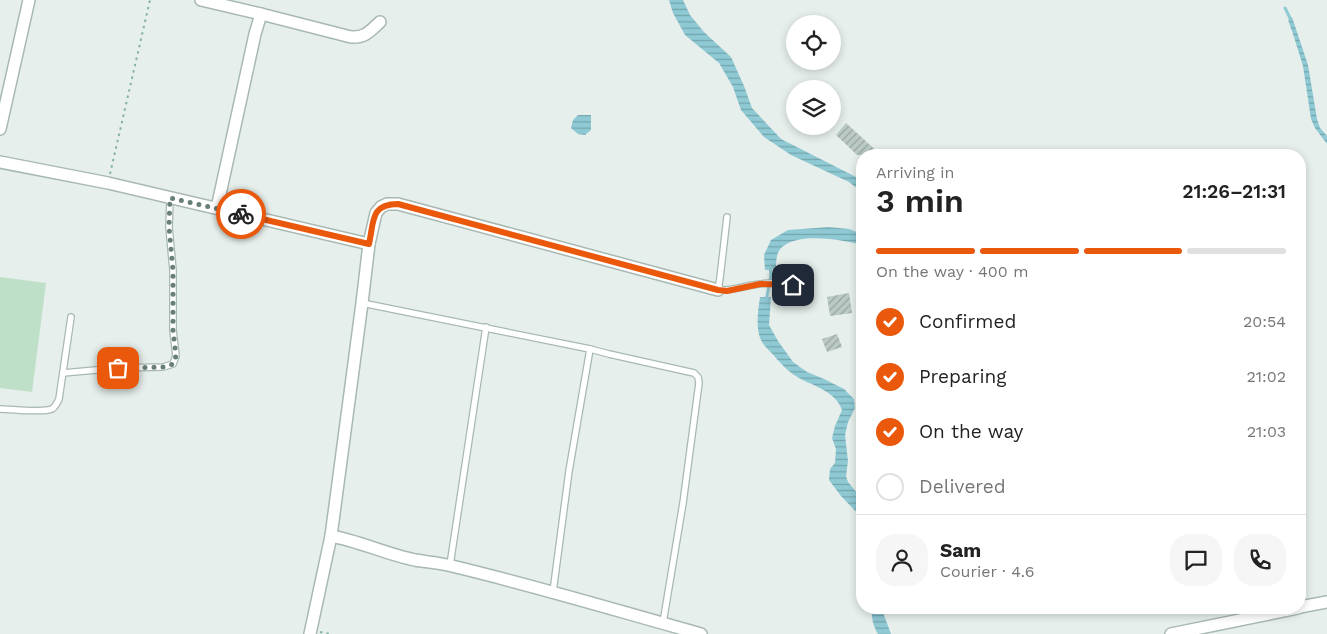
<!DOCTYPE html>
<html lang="en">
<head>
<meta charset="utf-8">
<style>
  body { margin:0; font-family:"Work Sans",sans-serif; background:#f6f6f6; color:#222; height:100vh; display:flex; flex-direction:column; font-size:19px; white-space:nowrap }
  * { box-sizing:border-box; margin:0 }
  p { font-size:16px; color:#767676 }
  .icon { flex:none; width:28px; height:28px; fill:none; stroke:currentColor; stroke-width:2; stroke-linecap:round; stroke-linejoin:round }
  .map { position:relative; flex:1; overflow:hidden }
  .details { position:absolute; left:856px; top:149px; width:450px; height:465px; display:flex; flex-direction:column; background:#fff; border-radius:20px; box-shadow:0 2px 8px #0003 }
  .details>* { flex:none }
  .buttons { position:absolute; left:786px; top:15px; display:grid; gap:10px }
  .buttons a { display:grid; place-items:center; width:55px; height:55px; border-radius:50%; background:#fff; box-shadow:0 2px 8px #0003; font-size:25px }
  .pin { position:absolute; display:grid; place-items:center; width:42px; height:42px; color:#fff; margin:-21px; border-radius:10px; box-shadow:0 2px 8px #0006 }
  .courier { position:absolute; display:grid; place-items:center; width:50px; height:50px; margin:-25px; border:4px solid #ea580c; border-radius:50%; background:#fff; color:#222; box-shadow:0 1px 6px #0007 }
  .overview em { font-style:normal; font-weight:600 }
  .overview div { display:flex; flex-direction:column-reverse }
  .overview { display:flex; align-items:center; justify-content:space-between; height:85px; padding:0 20px }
  h1 { font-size:32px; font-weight:600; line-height:38px }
  .bar { display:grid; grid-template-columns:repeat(4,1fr); gap:8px 5px; align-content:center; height:60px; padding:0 20px }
  .bar i { height:6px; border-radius:4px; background:#e0e0e0 }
  .bar .on { background:#ea580c }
  .bar p { grid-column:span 4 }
  .line { display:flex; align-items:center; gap:12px; padding:0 20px; border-top:1px solid #e0e0e0 }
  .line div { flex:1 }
  .round { display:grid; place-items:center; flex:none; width:52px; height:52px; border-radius:20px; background:#f6f6f6 }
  ol { padding:0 20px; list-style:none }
  li { display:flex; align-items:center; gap:15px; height:55px }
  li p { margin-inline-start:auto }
  li .icon { padding:5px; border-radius:50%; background:#ea580c; color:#fff; stroke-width:4 }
  li:last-child { color:#767676 }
  li i { width:28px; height:28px; border:2px solid #e0e0e0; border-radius:50% }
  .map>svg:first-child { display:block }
  .grass { fill:#bfe0c8 }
  .water { fill:url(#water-rules) }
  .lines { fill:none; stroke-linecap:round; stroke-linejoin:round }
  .stream { stroke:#8ec9d4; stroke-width:3 }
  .building { fill:url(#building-hatch) }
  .service-casing { stroke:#a8b8b2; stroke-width:8 }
  .minor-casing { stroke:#a8b8b2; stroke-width:14 }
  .path { stroke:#86b3a5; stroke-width:2; stroke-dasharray:2.5 4; stroke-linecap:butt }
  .service { stroke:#fff; stroke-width:5.5 }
  .minor { stroke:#fff; stroke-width:11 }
  .done { stroke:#687f78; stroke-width:5; stroke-dasharray:0 9 }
  .route { stroke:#ea580c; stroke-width:6 }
</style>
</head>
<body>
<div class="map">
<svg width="1327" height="634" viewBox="0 0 1327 634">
  <defs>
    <pattern id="water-rules" width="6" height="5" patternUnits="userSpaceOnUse" patternTransform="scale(1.25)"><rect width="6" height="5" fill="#8ec9d4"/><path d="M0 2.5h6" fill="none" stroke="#74a5ad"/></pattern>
    <pattern id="building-hatch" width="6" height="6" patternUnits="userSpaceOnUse" patternTransform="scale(1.25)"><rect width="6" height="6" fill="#bbcac4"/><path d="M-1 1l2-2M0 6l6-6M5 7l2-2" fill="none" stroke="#98a6a0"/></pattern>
  </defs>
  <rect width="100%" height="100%" fill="#e6efeb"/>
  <path class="grass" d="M0,277L46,283L32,392L0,388Z"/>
  <g class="water">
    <path d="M669,0H683L690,15L704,32L731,57L744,86L752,108L781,139L856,177L862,182V192L849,182L791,155L764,137L741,110L733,87L719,63L685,35L673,13Z"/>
    <path d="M1292,17L1308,65L1317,119L1320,128L1327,136V144L1315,128L1311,119L1303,66L1293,34L1288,20Z"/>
    <path d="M578,115H591V130L585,135L578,134L571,128L573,120Z"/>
    <path d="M829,227L849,229L862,234V245C843,240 803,233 785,245C776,250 776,260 776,269L765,270L764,255L771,240L788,230Z"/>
    <path d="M760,297H771L769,325L778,341L793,362L807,372L824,379L844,389L854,399L855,408L848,422L845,435L848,461L846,476L848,482L862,499V518L841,496L829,480L830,469L835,463L836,449L832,438L835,426L842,410C836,392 814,386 799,378C790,373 783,366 776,358C773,354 768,350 765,346C754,334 758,312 760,297Z"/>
    <path d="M872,608H885L884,615L891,634H878C873,626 871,617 872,608Z"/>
  </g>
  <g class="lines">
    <g class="stream">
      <path d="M1285,8L1291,20"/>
      <path d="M766,301L771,275L770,267"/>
    </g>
  </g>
  <g class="building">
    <path d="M846,123L881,155H857L836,135Z"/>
    <path d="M849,293L852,313L830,316L827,297Z"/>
    <path d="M837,334L842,347L827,352L822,339Z"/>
  </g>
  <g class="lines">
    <g class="service-casing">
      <g id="service">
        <path d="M727,217L720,278L718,290C730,291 741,287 753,285C769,282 788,282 803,290"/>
        <path d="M362,303L590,349L609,354L694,373L698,377L699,383L683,503L663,623"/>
        <path d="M63,373L118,368L163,367L173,364L176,356L173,330V270L169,227L170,198"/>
        <path d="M0,409C11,409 43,413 52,409C56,406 57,403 59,399L71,317"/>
        <path d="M450,565L486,327"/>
        <path d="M553,592L569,471L590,349"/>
      </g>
    </g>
    <g class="minor-casing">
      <g id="minor">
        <path d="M201,0L261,14L351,37C365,38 370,31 380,22"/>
        <path d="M0,129L29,0"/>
        <path d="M0,162L108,183L369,244"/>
        <path d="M217,208L255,34L261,14"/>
        <path d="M331,536C359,541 386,554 415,560C427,562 440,563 452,566C536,586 618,611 701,634"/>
        <path d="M1300,607L1327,602"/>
        <path d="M310,634L331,536L362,303L369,244L376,213L381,207L387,204H398L718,290"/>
        <path d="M1171,634L1298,608"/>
      </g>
    </g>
    <g class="path">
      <path d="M110,174L150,0"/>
      <path d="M320,632L330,634"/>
    </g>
    <use href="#service" class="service"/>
    <use href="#minor" class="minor"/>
  </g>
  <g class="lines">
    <path class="done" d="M118,368L163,367L173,364L176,356L173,330V270L169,227L170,198L241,214"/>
    <path class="route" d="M241,214L369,244C374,222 370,204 398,204L718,290L727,291L760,284L793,285"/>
  </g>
</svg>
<div class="buttons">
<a><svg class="icon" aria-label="locate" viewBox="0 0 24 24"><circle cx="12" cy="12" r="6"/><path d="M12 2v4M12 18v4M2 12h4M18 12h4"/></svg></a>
<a><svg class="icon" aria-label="layers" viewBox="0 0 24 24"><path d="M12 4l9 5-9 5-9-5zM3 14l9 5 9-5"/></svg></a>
</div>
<div class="pin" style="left:118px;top:368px;background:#ea580c"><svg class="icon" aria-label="bag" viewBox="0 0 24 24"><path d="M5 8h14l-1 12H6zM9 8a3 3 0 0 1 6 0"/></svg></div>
<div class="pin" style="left:793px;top:285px;background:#1f2937"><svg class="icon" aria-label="home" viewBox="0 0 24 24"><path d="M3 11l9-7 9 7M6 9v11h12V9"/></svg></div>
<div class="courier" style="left:241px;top:214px"><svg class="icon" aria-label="bike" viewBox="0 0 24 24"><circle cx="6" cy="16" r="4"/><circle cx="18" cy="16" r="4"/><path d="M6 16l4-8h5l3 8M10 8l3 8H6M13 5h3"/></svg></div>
<section class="details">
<div class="overview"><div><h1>3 min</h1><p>Arriving in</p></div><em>21:26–21:31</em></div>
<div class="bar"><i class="on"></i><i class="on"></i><i class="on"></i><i></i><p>On the way · 400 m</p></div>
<ol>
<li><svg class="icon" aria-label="check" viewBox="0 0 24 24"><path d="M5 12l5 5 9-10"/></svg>Confirmed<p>20:54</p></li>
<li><svg class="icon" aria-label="check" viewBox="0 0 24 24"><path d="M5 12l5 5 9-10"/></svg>Preparing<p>21:02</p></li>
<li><svg class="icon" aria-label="check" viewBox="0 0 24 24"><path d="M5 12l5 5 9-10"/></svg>On the way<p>21:03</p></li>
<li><i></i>Delivered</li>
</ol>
<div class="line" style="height:90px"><a class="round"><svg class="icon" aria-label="person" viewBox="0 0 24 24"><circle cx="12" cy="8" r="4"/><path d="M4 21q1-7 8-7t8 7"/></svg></a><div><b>Sam</b><p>Courier · 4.6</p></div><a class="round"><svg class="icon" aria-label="chat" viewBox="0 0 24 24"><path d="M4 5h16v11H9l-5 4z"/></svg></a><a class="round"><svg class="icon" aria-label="phone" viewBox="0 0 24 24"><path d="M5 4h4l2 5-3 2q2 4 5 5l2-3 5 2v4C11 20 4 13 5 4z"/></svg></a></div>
</section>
</div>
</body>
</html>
